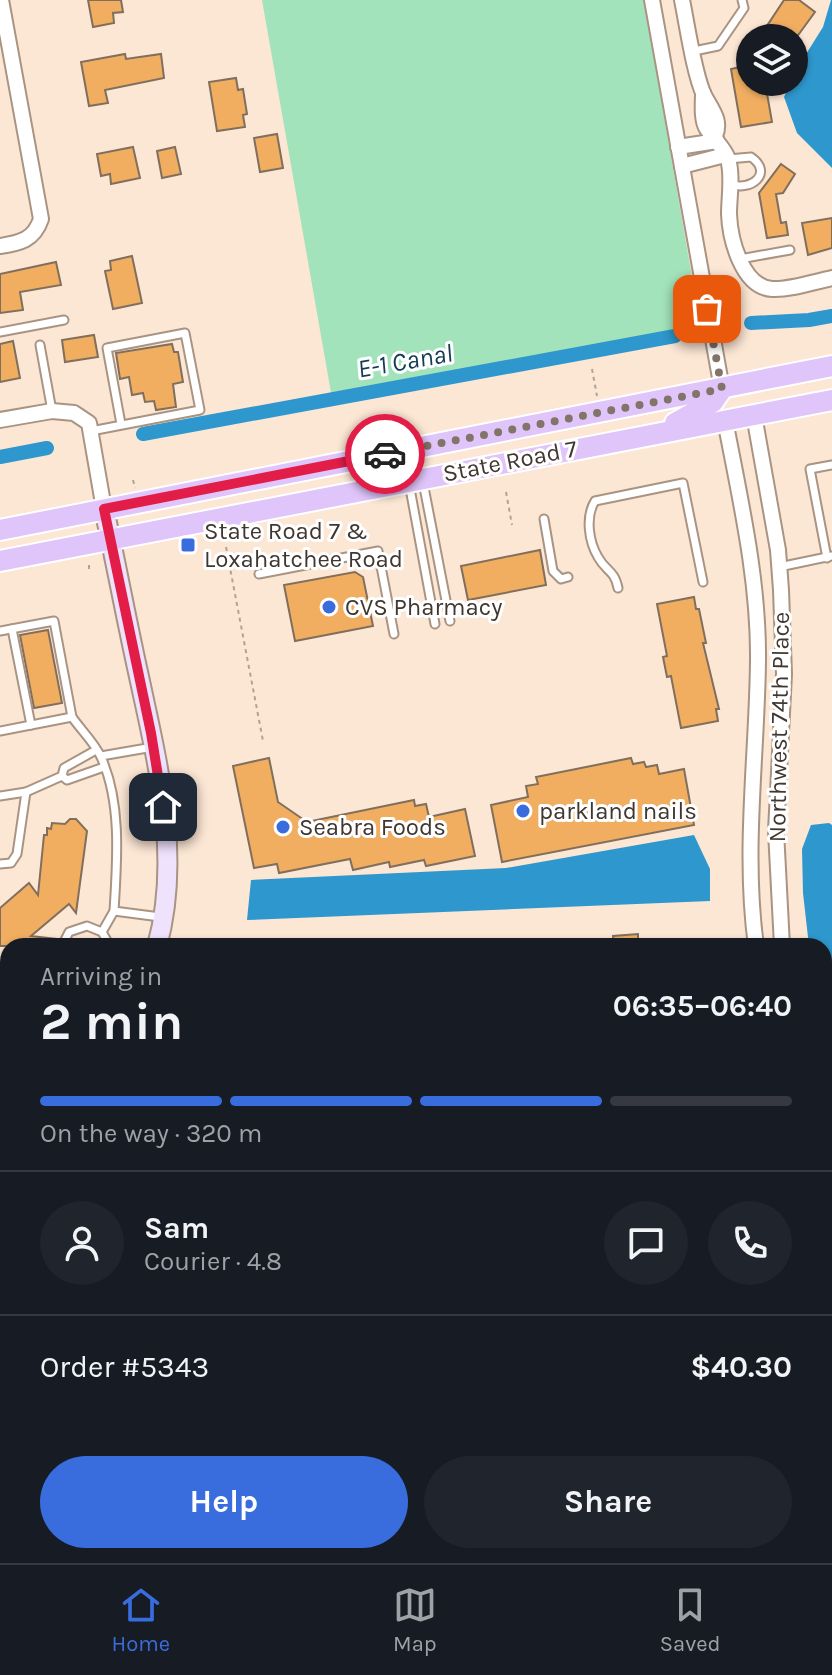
<!DOCTYPE html>
<html lang="en">
<head>
<meta charset="utf-8">
<style>
  body { margin:0; font-family:Karla,sans-serif; background:#20242c; color:#f1f3f6; height:100vh; display:flex; flex-direction:column; font-size:30px; white-space:nowrap }
  * { box-sizing:border-box; margin:0 }
  p { font-size:26px; color:#9ea1a6 }
  .icon { flex:none; width:44px; height:44px; fill:none; stroke:currentColor; stroke-width:2; stroke-linecap:round; stroke-linejoin:round }
  .map { position:relative; flex:1; overflow:hidden }
  .side { position:absolute; left:0px; top:938px; width:832px; height:626px; display:flex; flex-direction:column; background:#171b24; border-radius:24px 24px 0 0; box-shadow:0 2px 6px #0004 }
  .side>* { flex:none }
  .controls { position:absolute; left:736px; top:24px; display:grid; gap:16px }
  .controls a { display:grid; place-items:center; width:72px; height:72px; border-radius:50%; background:#171b24; box-shadow:0 2px 6px #0004; font-size:40px }
  .pin { position:absolute; display:grid; place-items:center; width:68px; height:68px; color:#fff; margin:-34px; border-radius:16px; box-shadow:0 4px 12px #0006 }
  .courier { position:absolute; display:grid; place-items:center; width:80px; height:80px; margin:-40px; border:6px solid #e11d48; border-radius:50%; background:#fff; color:#222; box-shadow:0 2px 10px #0007 }
  .head em { font-style:normal; font-weight:700 }
  .head div { display:flex; flex-direction:column-reverse }
  .head { display:flex; align-items:center; justify-content:space-between; height:136px; padding:0 40px }
  h1 { font-size:52px; font-weight:700; line-height:60px }
  .bar { display:grid; grid-template-columns:repeat(4,1fr); gap:12px 8px; align-content:center; height:96px; padding:0 40px }
  .bar i { height:10px; border-radius:6px; background:#363941 }
  .bar .current { background:#396ddd }
  .bar p { grid-column:span 4 }
  .line { display:flex; align-items:center; gap:20px; padding:0 40px; border-top:2px solid #363941 }
  .line div { flex:1 }
  .round { display:grid; place-items:center; flex:none; width:84px; height:84px; border-radius:42px; background:#20242c }
  .action { display:flex; gap:16px; margin-top:auto; padding:16px 40px }
  .action a { flex:1; height:92px; border-radius:48px; background:#396ddd; color:#fff; font-size:32px; font-weight:700; line-height:92px; text-align:center }
  .action a+a { background:#20242c; color:#f1f3f6 }
  .menu { display:flex; justify-content:space-around; align-items:center; height:112px; border-top:2px solid #363941; background:#171b24; font-size:22px; color:#9ea1a6 }
  .menu a { display:grid; justify-items:center; gap:4px }
  .menu .current { color:#396ddd }
  .map>svg:first-child { display:block }
  .green { fill:#a3e3bb }
  .water { fill:#2e97cd }
  .lines { fill:none; stroke-linecap:round; stroke-linejoin:round }
  .canal { stroke:#2e97cd; stroke-width:14 }
  .building { fill:#f1ae61; stroke:#806f5d; stroke-width:2 }
  .service-casing { stroke:#a99483; stroke-width:11 }
  .minor-casing { stroke:#a99483; stroke-width:18 }
  .secondary-casing { stroke:#a99483; stroke-width:22 }
  .primary-casing { stroke:#fff; stroke-width:24 }
  .path { stroke:#b3a294; stroke-width:2; stroke-dasharray:4 4; stroke-linecap:butt }
  .service { stroke:#fff; stroke-width:7 }
  .minor { stroke:#fff; stroke-width:14 }
  .secondary { stroke:#efe2fd; stroke-width:18 }
  .primary { stroke:#e0c5fb; stroke-width:20 }
  .done { stroke:#827469; stroke-width:8; stroke-dasharray:0 14.4 }
  .route { stroke:#e11d48; stroke-width:10 }
  .poi-dot { fill:#396ddd; stroke:#fff; stroke-width:3 }
  .labels { text-anchor:middle; dominant-baseline:central; stroke-width:6; stroke-linejoin:round; paint-order:stroke }
  .street-label { font-size:24px; fill:#403730; stroke:#fff }
  .poi-label { font-size:24px; fill:#403730; stroke:#fff; text-anchor:start }
  .water-label { font-size:26px; font-style:italic; fill:#123c53; stroke:#fff }
</style>
</head>
<body>
<div class="map">
<svg width="832" height="1563" viewBox="0 0 832 1563">
  <rect width="100%" height="100%" fill="#fce6d4"/>
  <path class="green" d="M262,0H644L701,329L333,404Z"/>
  <g class="water">
    <path d="M831,0H832V168L797,133L784,97L791,82H794L798,67L823,27Z"/>
    <path d="M829,823L832,825V1032L824,1024V946H809L803,893L802,849L811,825Z"/>
    <path d="M694,835L710,869V901L247,920L251,880L506,868Z"/>
    <path d="M8,1238V1351L0,1352V1246Z"/>
  </g>
  <g class="lines">
    <g class="canal">
      <path d="M751,323L809,320L832,316"/>
      <path d="M143,434L675,336"/>
      <path d="M0,457L47,448"/>
      <path d="M0,1537L8,1535"/>
    </g>
  </g>
  <g class="building">
    <path d="M88,0H121L123,12L113,13L114,23L93,27Z"/>
    <path d="M784,0H799L815,12L796,38H759Z"/>
    <path d="M125,54L126,59L161,54L164,78L105,90L108,103L89,106L81,62Z"/>
    <path d="M750,65V82H765L772,122L741,127L731,69Z"/>
    <path d="M236,78L238,90L243,89L247,114L243,115L245,127L217,131L209,82Z"/>
    <path d="M277,134L283,168L260,172L254,138Z"/>
    <path d="M133,147L140,178L111,184L110,174L101,176L97,154Z"/>
    <path d="M175,147L181,174L162,178L157,151Z"/>
    <path d="M781,164L795,174L783,193L776,194L781,223L786,222L788,235L767,238L759,193Z"/>
    <path d="M832,218V248L808,255L802,223Z"/>
    <path d="M132,256L142,303L113,309L105,271L111,270L110,261Z"/>
    <path d="M56,262L61,285L20,292L23,310L0,313V274Z"/>
    <path d="M94,335L98,357L65,362L62,340Z"/>
    <path d="M13,341L20,378L0,382V344Z"/>
    <path d="M172,344L174,352H178L183,382L173,384L176,407L156,410L154,401L145,402L143,393L132,395L129,377L120,379L116,353Z"/>
    <path d="M540,550L546,585L468,600L461,566Z"/>
    <path d="M355,572L363,577L373,626L295,641L284,585Z"/>
    <path d="M694,597L696,609H699L706,643H703L719,709H716L718,721L681,728L671,676L667,677L663,657L667,656L657,604Z"/>
    <path d="M48,630L62,703L34,708L20,635Z"/>
    <path d="M269,758L278,802L307,822L414,800L415,806L426,804L429,817L465,809L475,856L426,866L424,860L390,867L389,862L353,870L350,859L279,873L277,864L254,868L233,766Z"/>
    <path d="M631,758L633,764L644,762L646,767L657,765L659,774L684,769L694,825L502,862L491,805L528,797L526,786L538,784L536,777Z"/>
    <path d="M70,819H76L87,831L76,913L69,904L31,936L58,939L56,946H0V908L29,883L38,895L44,835H47V828L51,829L52,823L65,824Z"/>
    <path d="M638,934V946H614L613,936Z"/>
  </g>
  <g class="lines">
    <g class="service-casing">
      <g id="service">
        <path d="M694,51L718,46L744,8L742,0"/>
        <path d="M728,159L751,157C774,173 751,192 730,184"/>
        <path d="M740,259L790,250"/>
        <path d="M0,332L64,320"/>
        <path d="M40,345L52,411"/>
        <path d="M91,431L200,410L185,333L107,348L121,424"/>
        <path d="M423,482L450,621"/>
        <path d="M409,483L435,624"/>
        <path d="M544,519L553,571L561,579L568,577"/>
        <path d="M827,558L810,469L832,465"/>
        <path d="M779,567L832,556"/>
        <path d="M259,574L378,551L394,634"/>
        <path d="M618,588C614,569 606,572 598,557C589,542 585,517 595,501L683,483L703,582"/>
        <path d="M12,629L31,725"/>
        <path d="M0,631L54,621L72,717"/>
        <path d="M0,731L72,717C81,730 95,743 101,757C122,803 117,862 114,911L160,917"/>
        <path d="M96,750L64,768L62,776L67,780L104,767"/>
        <path d="M101,756L153,747"/>
        <path d="M0,796L26,792L62,776"/>
        <path d="M0,864L11,863L17,854L26,792"/>
        <path d="M102,932L114,911"/>
        <path d="M62,946L69,932L87,926L102,932L110,946"/>
        <path d="M0,1086L8,1097"/>
        <path d="M0,1110L8,1102"/>
      </g>
    </g>
    <g class="minor-casing">
      <g id="minor">
        <path d="M652,0L722,389"/>
        <path d="M682,0C687,24 694,74 704,95C711,109 722,120 715,136"/>
        <path d="M703,93C703,103 701,120 707,129C713,139 724,147 728,159C733,176 729,197 729,214C730,239 742,287 772,289C790,290 813,282 832,278"/>
        <path d="M678,147L717,141"/>
        <path d="M682,166L725,155"/>
        <path d="M0,246C20,243 34,240 41,219L1,0"/>
        <path d="M754,415L778,550L781,590L784,674L776,831L782,946"/>
        <path d="M0,420L52,411L74,413L89,423L104,509"/>
        <path d="M725,420C740,499 759,580 758,661C757,756 743,851 756,946"/>
        <path d="M824,1093L832,1091"/>
        <path d="M824,1192L832,1237"/>
        <path d="M824,1342L832,1387"/>
        <path d="M0,1439L8,1438"/>
        <path d="M824,1512L832,1509"/>
        <path d="M235,1556L236,1563"/>
        <path d="M475,1556L477,1563"/>
        <path d="M652,1556L655,1563"/>
        <path d="M789,1556L791,1563"/>
        <path d="M371,1563L408,1556"/>
      </g>
    </g>
    <g class="secondary-casing">
      <g id="secondary">
        <path d="M104,509C116,563 126,618 138,672C157,761 182,856 157,946"/>
        <path d="M0,1185L8,1177"/>
      </g>
    </g>
    <g class="primary-casing">
      <g id="primary">
        <path d="M675,423L713,402L722,389"/>
        <path d="M0,530L832,366"/>
        <path d="M0,561L832,400"/>
      </g>
    </g>
    <g class="path">
      <path d="M592,369L597,396"/>
      <path d="M133,480L135,488"/>
      <path d="M506,492L512,525"/>
      <path d="M226,547L263,741"/>
      <path d="M89,565V570"/>
    </g>
    <use href="#service" class="service"/>
    <use href="#minor" class="minor"/>
    <use href="#secondary" class="secondary"/>
    <use href="#primary" class="primary"/>
  </g>
  <g class="lines">
    <path class="done" d="M385,454L722,389L707,309"/>
    <path class="route" d="M163,807L151,733L104,509L385,454"/>
  </g>
  <g class="poi-dot">
    <rect x="180" y="537" width="16" height="16" rx="4"/>
    <circle cx="329" cy="607" r="8"/>
    <circle cx="523" cy="811" r="8"/>
    <circle cx="283" cy="827" r="8"/>
  </g>
  <g class="labels">
    <g class="street-label">
      <text transform="translate(510 461) rotate(-11)">State Road 7</text>
      <text transform="translate(779 727) rotate(-89)">Northwest 74th Place</text>
    </g>
    <g class="poi-label">
      <text x="204" y="531">State Road 7 &amp;<tspan x="204" dy="28">Loxahatchee Road</tspan></text>
      <text x="345" y="607">CVS Pharmacy</text>
      <text x="539" y="811">parkland nails</text>
      <text x="299" y="827">Seabra Foods</text>
    </g>
    <g class="water-label">
      <text transform="translate(405 361) rotate(-10)">E-1 Canal</text>
    </g>
  </g>
</svg>
<div class="controls">
<a><svg class="icon" aria-label="layers" viewBox="0 0 24 24"><path d="M12 4l9 5-9 5-9-5zM3 14l9 5 9-5"/></svg></a>
</div>
<div class="pin" style="left:707px;top:309px;background:#ea580c"><svg class="icon" aria-label="bag" viewBox="0 0 24 24"><path d="M5 8h14l-1 12H6zM9 8a3 3 0 0 1 6 0"/></svg></div>
<div class="pin" style="left:163px;top:807px;background:#1f2937"><svg class="icon" aria-label="home" viewBox="0 0 24 24"><path d="M3 11l9-7 9 7M6 9v11h12V9"/></svg></div>
<div class="courier" style="left:385px;top:454px"><svg class="icon" aria-label="car" viewBox="0 0 24 24"><path d="M5 17H2v-5l4-1 3-4h7l3 4 3 1v5h-3M9 17h6M6 11h13"/><circle cx="7" cy="17" r="2"/><circle cx="17" cy="17" r="2"/></svg></div>
<section class="side">
<div class="head"><div><h1>2 min</h1><p>Arriving in</p></div><em>06:35–06:40</em></div>
<div class="bar"><i class="current"></i><i class="current"></i><i class="current"></i><i></i><p>On the way · 320 m</p></div>
<div class="line" style="height:144px"><a class="round"><svg class="icon" aria-label="person" viewBox="0 0 24 24"><circle cx="12" cy="8" r="4"/><path d="M4 21q1-7 8-7t8 7"/></svg></a><div><b>Sam</b><p>Courier · 4.8</p></div><a class="round"><svg class="icon" aria-label="chat" viewBox="0 0 24 24"><path d="M4 5h16v11H9l-5 4z"/></svg></a><a class="round"><svg class="icon" aria-label="phone" viewBox="0 0 24 24"><path d="M5 4h4l2 5-3 2q2 4 5 5l2-3 5 2v4C11 20 4 13 5 4z"/></svg></a></div>
<div class="line" style="height:104px"><div>Order #5343</div><b>$40.30</b></div>
<div class="action"><a>Help</a><a>Share</a></div>
</section>
</div>
<nav class="menu">
<a class="current"><svg class="icon" aria-label="home" viewBox="0 0 24 24"><path d="M3 11l9-7 9 7M6 9v11h12V9"/></svg>Home</a>
<a><svg class="icon" aria-label="map" viewBox="0 0 24 24"><path d="M3 6l6-2 6 2 6-2v14l-6 2-6-2-6 2zM9 4v14M15 6v14"/></svg>Map</a>
<a><svg class="icon" aria-label="saved" viewBox="0 0 24 24"><path d="M7 4h10v16l-5-4-5 4z"/></svg>Saved</a>
</nav>
</body>
</html>
